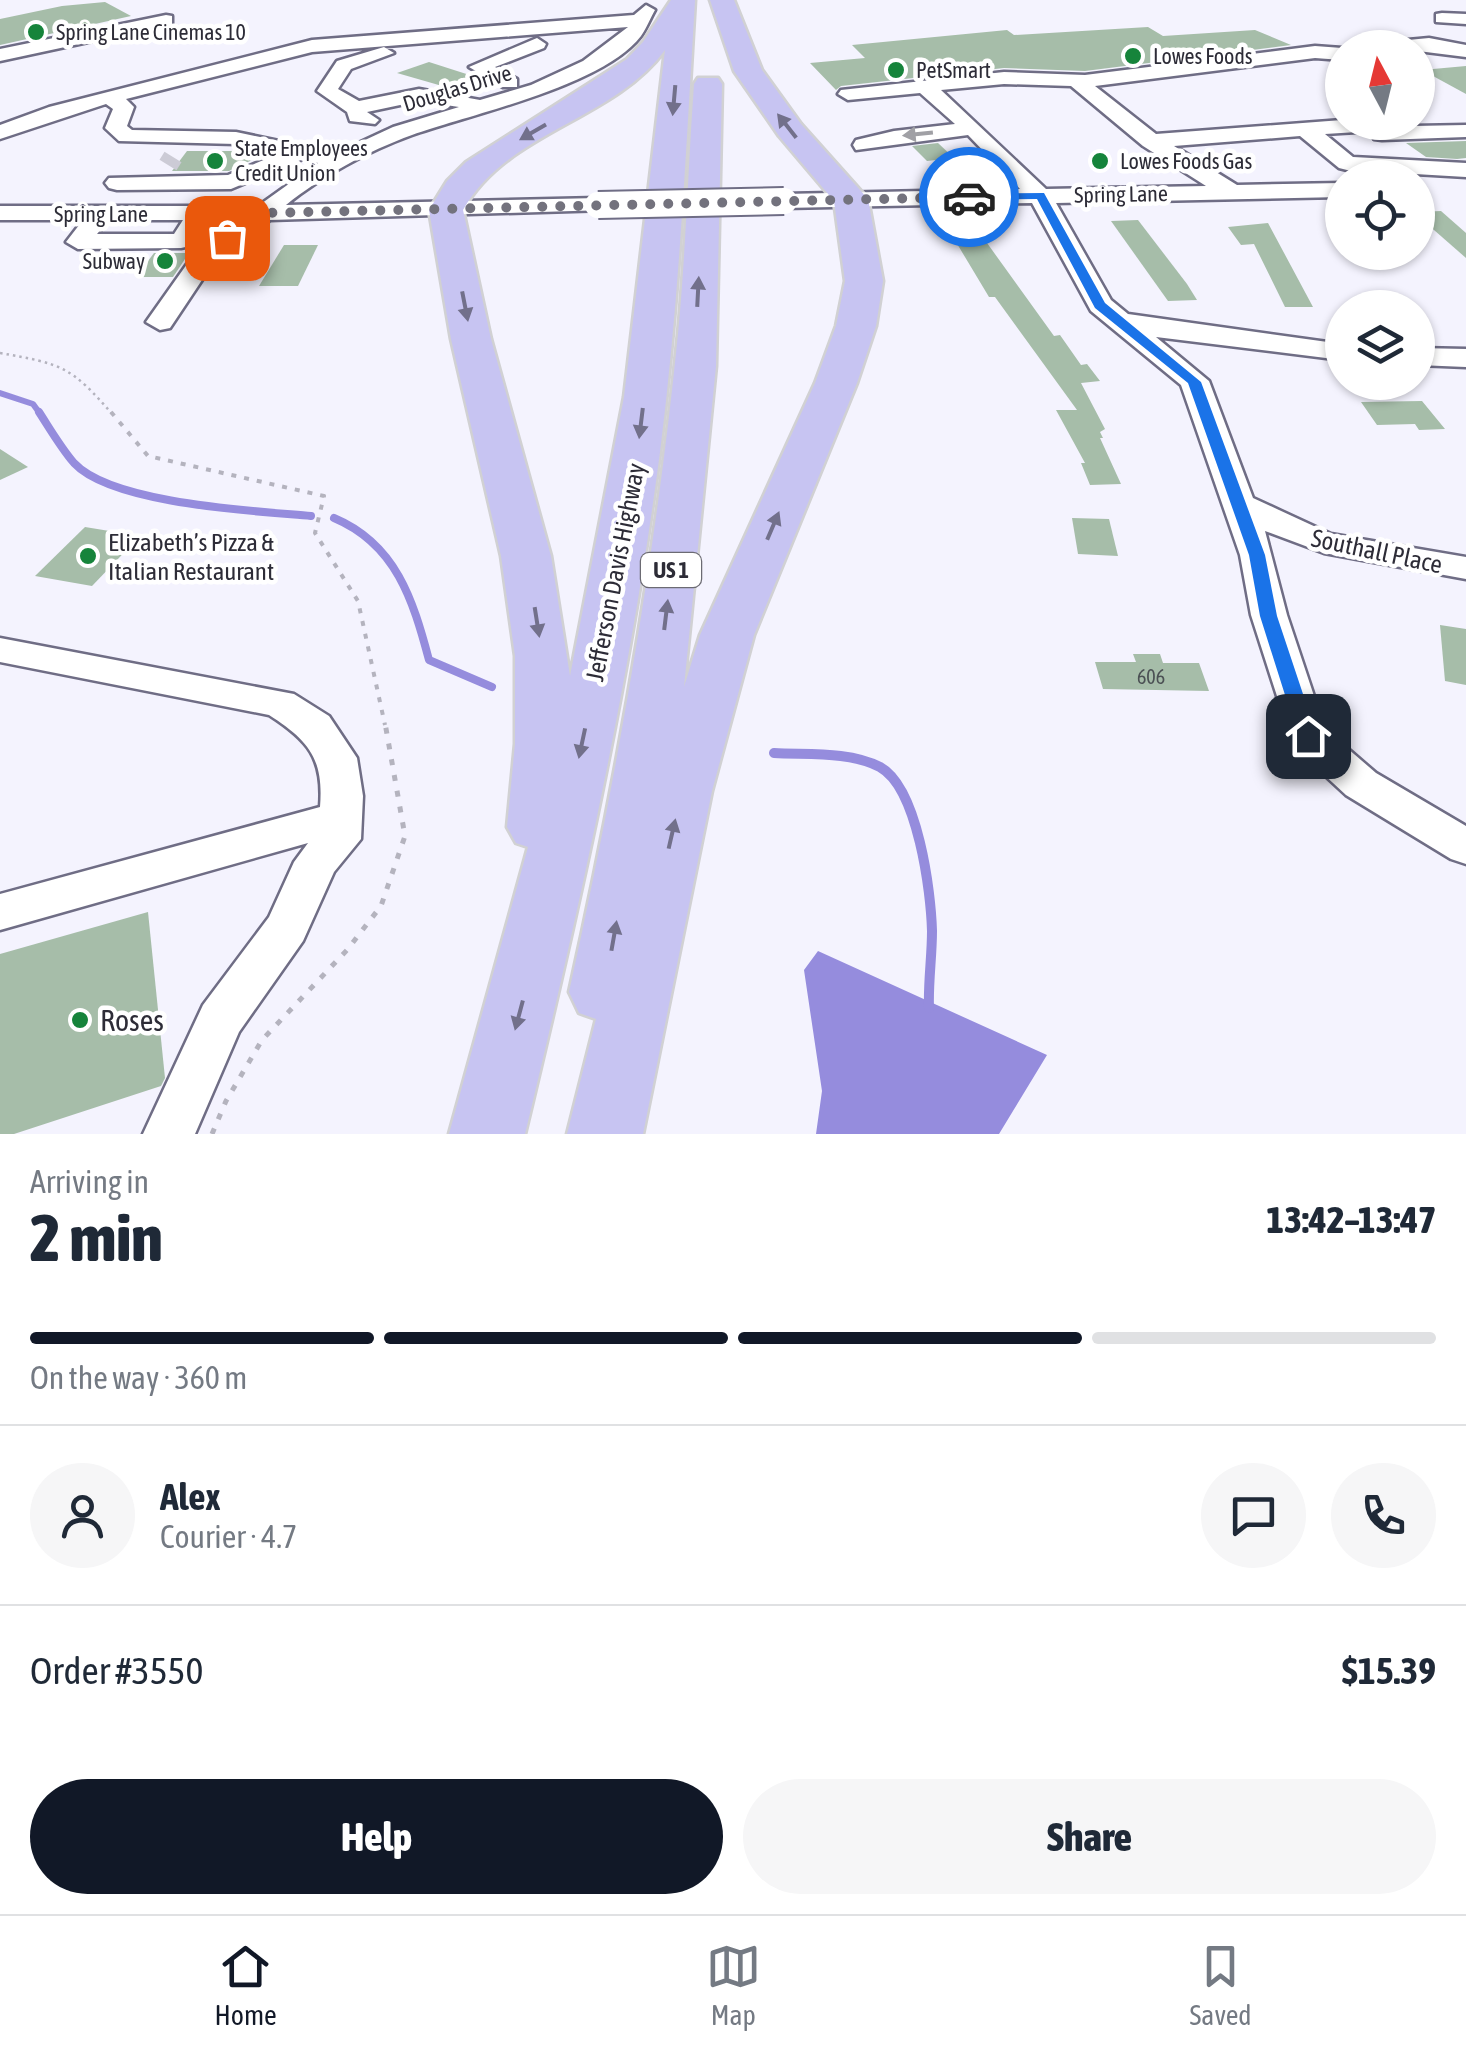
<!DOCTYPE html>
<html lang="en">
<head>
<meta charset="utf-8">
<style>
  body { margin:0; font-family:"Asap Condensed",sans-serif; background:#f6f6f7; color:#1f2937; height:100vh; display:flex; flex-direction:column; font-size:38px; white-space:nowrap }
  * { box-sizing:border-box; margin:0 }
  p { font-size:32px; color:#747a83 }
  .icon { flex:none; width:55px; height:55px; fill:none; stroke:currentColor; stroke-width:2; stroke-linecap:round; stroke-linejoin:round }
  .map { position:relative; height:1134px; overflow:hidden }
  .drawer { display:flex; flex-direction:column; background:#fff; flex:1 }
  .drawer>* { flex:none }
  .needle { width:65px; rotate:353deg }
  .fabs { position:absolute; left:1325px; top:30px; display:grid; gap:20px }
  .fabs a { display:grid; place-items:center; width:110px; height:110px; border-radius:50%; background:#fff; box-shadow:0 2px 8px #0004; font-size:50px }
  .pin { position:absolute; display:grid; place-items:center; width:85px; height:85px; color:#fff; margin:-42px; border-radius:20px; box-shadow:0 5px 15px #0006 }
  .courier { position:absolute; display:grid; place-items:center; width:100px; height:100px; margin:-50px; border:8px solid #1a73e8; border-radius:50%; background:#fff; color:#222; box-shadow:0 2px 12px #0007 }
  .overview em { font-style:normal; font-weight:800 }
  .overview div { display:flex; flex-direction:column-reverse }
  .overview { display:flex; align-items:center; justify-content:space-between; height:170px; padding:0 30px }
  h1 { font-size:65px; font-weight:800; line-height:75px }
  .bar { display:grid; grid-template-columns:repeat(4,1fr); gap:15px 10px; align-content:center; height:120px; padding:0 30px }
  .bar i { height:12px; border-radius:8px; background:#e0e1e3 }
  .bar .active { background:#111827 }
  .bar p { grid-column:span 4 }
  .line { display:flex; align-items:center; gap:25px; padding:0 30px; border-top:2px solid #e0e1e3 }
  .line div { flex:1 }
  .round { display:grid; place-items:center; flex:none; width:105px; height:105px; border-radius:52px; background:#f6f6f7 }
  .cta { display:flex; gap:20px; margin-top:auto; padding:20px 30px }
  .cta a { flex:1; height:115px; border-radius:60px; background:#111827; color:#fff; font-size:40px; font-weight:800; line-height:115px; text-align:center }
  .cta a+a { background:#f6f6f7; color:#1f2937 }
  .menu { display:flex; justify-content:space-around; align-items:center; height:140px; border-top:2px solid #e0e1e3; background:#fff; font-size:28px; color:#747a83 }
  .menu a { display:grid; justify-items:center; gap:5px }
  .menu .active { color:#111827 }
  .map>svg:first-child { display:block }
  .water { fill:#958cdd }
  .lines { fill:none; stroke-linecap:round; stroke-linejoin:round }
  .stream-far2 { stroke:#958cdd; stroke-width:6 }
  .stream-far1 { stroke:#958cdd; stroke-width:8 }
  .stream { stroke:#958cdd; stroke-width:10 }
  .building { fill:#a6bda9 }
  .minor-tunnel { stroke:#cccbd6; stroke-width:20; stroke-dasharray:20 10; stroke-linecap:butt }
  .minor-casing { stroke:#6f6d85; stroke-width:5 }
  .highway-casing { stroke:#d1d1d3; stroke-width:5 }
  .path-far2 { stroke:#b4b3be; stroke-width:2.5; stroke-dasharray:2.5 4; stroke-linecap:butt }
  .path-far1 { stroke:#b4b3be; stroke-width:4; stroke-dasharray:5 8; stroke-linecap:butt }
  .path { stroke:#b4b3be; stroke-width:5; stroke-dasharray:6 10; stroke-linecap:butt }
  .minor { fill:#fff; fill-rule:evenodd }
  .highway { fill:#c7c4f2; fill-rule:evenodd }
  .minor-bridge-casing { stroke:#6f6d85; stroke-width:30; stroke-linecap:butt }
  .minor-bridge { stroke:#fff; stroke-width:26 }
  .oneway { fill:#72708b }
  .oneway2 { fill:#a0a0a5 }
  .route { fill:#1a73e8 }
  .done { stroke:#73727d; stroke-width:10; stroke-dasharray:0 18 }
  .poi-dot { fill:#16843b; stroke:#fff; stroke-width:4 }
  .labels { text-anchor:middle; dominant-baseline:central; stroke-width:9; stroke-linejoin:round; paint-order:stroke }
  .number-label { font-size:20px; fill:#4b5054 }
  .far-poi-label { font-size:22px; fill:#2d2c37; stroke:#fff; text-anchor:start }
  .far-street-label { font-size:22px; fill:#2d2c37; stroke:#fff }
  .shield { fill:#fff; stroke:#6c6b73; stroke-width:2.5 }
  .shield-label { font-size:22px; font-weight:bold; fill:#2d2c37 }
  .poi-label { font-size:25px; fill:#2d2c37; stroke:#fff; text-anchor:start }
  .street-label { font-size:25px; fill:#2d2c37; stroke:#fff }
  .near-poi-label { font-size:30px; fill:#2d2c37; stroke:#fff; text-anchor:start }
</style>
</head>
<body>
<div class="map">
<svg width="1466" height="1134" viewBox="0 0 1466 1134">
  <rect width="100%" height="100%" fill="#f4f3fe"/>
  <path class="water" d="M818,951L1047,1055L999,1134H816L822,1091L804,970Z"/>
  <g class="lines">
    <path class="stream-far2" d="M0,393L33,404L41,415"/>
    <g class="stream-far1">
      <path d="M39,412C50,429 61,448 74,463C112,504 255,511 311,516"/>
      <path d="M334,518C396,544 413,600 429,660L492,687"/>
    </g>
    <path class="stream" d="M774,753C807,755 849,751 880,767C918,788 931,892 932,931C932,957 928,982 929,1008"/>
  </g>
  <g class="building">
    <path d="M105,2L131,16L0,45V19L62,6Z"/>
    <path d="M1148,27L1163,36L1255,30L1291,45L1085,71L1004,68L841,86L836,90L810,63L865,58L852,45L1007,30L1014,35Z"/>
    <path d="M429,62L482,79L493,86L470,94L397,73Z"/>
    <path d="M1466,66V94L1422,70Z"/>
    <path d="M1466,141V158L1457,159L1426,157L1406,143Z"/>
    <path d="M938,143L954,158L927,161L912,146Z"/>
    <path d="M187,151H243L256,153L250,161L229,171H172Z"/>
    <path d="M1441,211L1466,233V258L1418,216V212Z"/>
    <path d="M1138,220L1187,284L1197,300L1168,301L1111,221Z"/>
    <path d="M1268,223L1313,307H1285L1254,244L1241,245L1228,227Z"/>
    <path d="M982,236L1054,336L1060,335L1081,365L1087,364L1100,381L1081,383L1105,429L1100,432L1103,438H1100L1121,484L1090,485L1081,463H1085L1056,410H1077L995,297H989L956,242Z"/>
    <path d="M284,245H318L298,286H259Z"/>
    <path d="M154,253H189L173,277H136Z"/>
    <path d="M1422,401L1445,429L1419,430L1415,424L1377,425L1361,402Z"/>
    <path d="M0,449L28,467L0,480Z"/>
    <path d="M1072,518L1109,519L1118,556L1078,554Z"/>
    <path d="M85,527L140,536L92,586L35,576Z"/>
    <path d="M1440,625L1466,629V685L1445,681Z"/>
    <path d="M1133,654H1160L1163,663H1199L1209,691L1103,689L1095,662H1136Z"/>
    <path d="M148,912L165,1078L161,1086L14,1134H0V954Z"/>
  </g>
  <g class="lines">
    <path class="minor-tunnel" d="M168,165L173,157"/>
    <g class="minor-casing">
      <g id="minor">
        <path d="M646,5L655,10C650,19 647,27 641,36C603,86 471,114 412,135C368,151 322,176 286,205L598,198L610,205L606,210L270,220L249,240L222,250L170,328L160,330L146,322L204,240L231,230L242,220H208L190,246L181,248L78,249L66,242L83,220H0V206H258L318,163L303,159L231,189L117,190L109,188L105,183L109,178L228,175L278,154L236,144L119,141L105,128L113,109L106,104L0,139V125L49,107L312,40L634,15ZM628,27L583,61L531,85L480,100L419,89L359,101L338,89L351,69L394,53L384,47L337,61L317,91L347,112L350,121L375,124L379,120L367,112L419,101L459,107L393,127L337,153L236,132L132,130L127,126L134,107L126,99L312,52ZM109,220H183L174,234H97Z"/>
        <path d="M1442,13L1466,14V24L1436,22V14Z"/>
        <path d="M166,15L172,16V24L0,61V49Z"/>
        <path d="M537,38L546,44L544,48L495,67L517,79V87H503L469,67Z"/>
        <path d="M1429,38L1466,45V57L1418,51V48H1378L1387,42Z"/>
        <path d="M1315,46L1342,48V60L1315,58L1095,86L1156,134L1342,120L1416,122L1414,126L1466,125V137L1382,140L1374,139L1373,131L1325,134L1353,157L1466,163V177L1347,170L1339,168L1300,136L1174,146L1237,185L1342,183V197L1056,203L1111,300L1128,314L1342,344V360L1156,337L1209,381L1253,498L1331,534L1466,557V579L1324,553L1265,531L1287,615L1325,729L1376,773L1466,826V864L1451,859L1346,795L1293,746L1251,615L1240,555L1181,385L1091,311L1032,203L784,208L772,201L784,194L1020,189L968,135L856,150L853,145L856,140L894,131L955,124L920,93L848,100L838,94L841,90L1004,72L1085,75ZM1004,84L1071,86L1143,146L1206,186L1046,189L941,90Z"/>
        <path d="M1418,348L1466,349V367L1418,365Z"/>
        <path d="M0,638L294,694L329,716L357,758L363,796L361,839L334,872L303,941L239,1032L195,1134H143L203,1005L269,917L294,862L308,843L0,930V894L320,807C324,758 308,740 269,715L0,662Z"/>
      </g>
    </g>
    <g class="highway-casing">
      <g id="highway">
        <path d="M671,0H695C686,151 679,302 660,452C630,682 579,909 525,1134H449L528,847L516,843L507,827L515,744V656L501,556L451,339L429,210L447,181L466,162L627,59L643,42ZM665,50L624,397L570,676L551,556L491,339L463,210C507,131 613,121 665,50Z"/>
        <path d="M710,0H734L762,70L801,124L868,199L883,281L876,326L857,383L754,635L712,791L643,1134H567L596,1019L579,1013L569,992C617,775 656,555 678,334C686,251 688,167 694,84L698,78H718L722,84L716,366L684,687L700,635L815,383L836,326L845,281L834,201L779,136L734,71Z"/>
      </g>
    </g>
    <path class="path-far2" d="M0,353C62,364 71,366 113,415"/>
    <path class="path-far1" d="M111,412L148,456L324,496L315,533L358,601L385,725"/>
    <path class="path" d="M212,1134L226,1101L262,1040L347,950L381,906L405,836L385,723"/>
    <use href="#minor" class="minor"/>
    <use href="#highway" class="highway"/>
    <g class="minor-bridge-casing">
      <path id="minor-bridge" d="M598,205L784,201"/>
    </g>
    <use href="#minor-bridge" class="minor-bridge"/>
  </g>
  <defs><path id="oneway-solid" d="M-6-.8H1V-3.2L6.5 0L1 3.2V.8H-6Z" transform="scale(2.5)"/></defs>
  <g class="oneway">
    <use href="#oneway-solid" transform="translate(674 100) rotate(95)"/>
    <use href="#oneway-solid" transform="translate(787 126) rotate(-128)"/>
    <use href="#oneway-solid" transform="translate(533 132) rotate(150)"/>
    <use href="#oneway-solid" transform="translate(698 292) rotate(-87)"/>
    <use href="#oneway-solid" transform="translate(465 306) rotate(79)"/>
    <use href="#oneway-solid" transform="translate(641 423) rotate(97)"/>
    <use href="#oneway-solid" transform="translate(773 526) rotate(-67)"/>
    <use href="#oneway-solid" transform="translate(666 615) rotate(-83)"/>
    <use href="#oneway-solid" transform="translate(537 622) rotate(81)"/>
    <use href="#oneway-solid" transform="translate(582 743) rotate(102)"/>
    <use href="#oneway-solid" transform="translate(672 834) rotate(-77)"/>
    <use href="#oneway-solid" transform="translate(614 936) rotate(-80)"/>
    <use href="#oneway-solid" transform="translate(519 1015) rotate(105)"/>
  </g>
  <use class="oneway2" href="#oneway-solid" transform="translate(918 134) rotate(174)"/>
  <path class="route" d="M1044,193L1105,303L1201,382L1265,555L1277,616L1317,736L1314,741L1308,743L1298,736L1260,616L1249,555L1188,383L1095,308L1037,199L969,200L964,197L969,194Z"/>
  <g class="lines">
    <path class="done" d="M227,238L240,235L265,213L969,197"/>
  </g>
  <g class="poi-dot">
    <circle cx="36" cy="32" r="10"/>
    <circle cx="1133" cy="56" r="10"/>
    <circle cx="896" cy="70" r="10"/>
    <circle cx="215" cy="161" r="10"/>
    <circle cx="1100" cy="161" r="10"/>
    <circle cx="165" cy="261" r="10"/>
    <circle cx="88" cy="556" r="10"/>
    <circle cx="80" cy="1020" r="10"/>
  </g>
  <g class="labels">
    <g class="number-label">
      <text x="1151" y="676">606</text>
    </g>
    <g class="far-poi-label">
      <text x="56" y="32">Spring Lane Cinemas 10</text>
      <text x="1153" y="56">Lowes Foods</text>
      <text x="916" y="70">PetSmart</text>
      <text x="235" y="148">State Employees<tspan x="235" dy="25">Credit Union</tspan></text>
      <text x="1120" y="161">Lowes Foods Gas</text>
      <text x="145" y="261" text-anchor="end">Subway</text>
    </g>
    <g class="far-street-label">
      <text transform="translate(457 88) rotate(-17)">Douglas Drive</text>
      <text transform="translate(1121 194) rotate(-1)">Spring Lane</text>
      <text x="101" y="214">Spring Lane</text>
    </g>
    <rect class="shield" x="641" y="553" width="60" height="34" rx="8"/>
    <g class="shield-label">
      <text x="671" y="570">US 1</text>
    </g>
    <g class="poi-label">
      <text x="108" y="542">Elizabeth’s Pizza &amp;<tspan x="108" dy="29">Italian Restaurant</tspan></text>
    </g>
    <g class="street-label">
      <text transform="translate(1377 551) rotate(12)">Southall Place</text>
      <text transform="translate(615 572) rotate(-79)">Jefferson Davis Highway</text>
    </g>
    <g class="near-poi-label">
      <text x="100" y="1020">Roses</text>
    </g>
  </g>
</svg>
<div class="fabs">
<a><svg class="needle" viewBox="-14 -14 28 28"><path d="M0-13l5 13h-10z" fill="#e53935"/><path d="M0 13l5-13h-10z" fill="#747a83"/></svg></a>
<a><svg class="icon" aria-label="locate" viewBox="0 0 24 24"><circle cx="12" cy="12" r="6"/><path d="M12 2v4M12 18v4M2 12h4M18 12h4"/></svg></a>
<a><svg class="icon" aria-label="layers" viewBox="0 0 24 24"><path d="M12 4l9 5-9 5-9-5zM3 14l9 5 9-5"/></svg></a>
</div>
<div class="pin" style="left:227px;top:238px;background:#ea580c"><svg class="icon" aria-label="bag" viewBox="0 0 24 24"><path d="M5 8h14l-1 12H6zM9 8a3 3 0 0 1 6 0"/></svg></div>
<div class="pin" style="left:1308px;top:736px;background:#1f2937"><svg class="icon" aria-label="home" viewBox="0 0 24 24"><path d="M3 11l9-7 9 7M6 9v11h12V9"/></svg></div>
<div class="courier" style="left:969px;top:197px"><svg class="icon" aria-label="car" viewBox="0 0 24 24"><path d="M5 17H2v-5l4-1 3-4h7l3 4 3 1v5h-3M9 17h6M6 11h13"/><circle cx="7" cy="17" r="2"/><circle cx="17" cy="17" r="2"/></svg></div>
</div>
<section class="drawer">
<div class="overview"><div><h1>2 min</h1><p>Arriving in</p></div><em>13:42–13:47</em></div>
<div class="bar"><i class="active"></i><i class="active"></i><i class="active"></i><i></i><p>On the way · 360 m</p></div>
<div class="line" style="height:180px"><a class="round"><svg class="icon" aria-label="person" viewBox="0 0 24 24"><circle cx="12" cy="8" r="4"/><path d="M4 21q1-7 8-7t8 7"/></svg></a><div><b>Alex</b><p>Courier · 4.7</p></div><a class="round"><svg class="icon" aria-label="chat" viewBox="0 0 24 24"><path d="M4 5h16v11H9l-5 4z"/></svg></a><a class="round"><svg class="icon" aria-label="phone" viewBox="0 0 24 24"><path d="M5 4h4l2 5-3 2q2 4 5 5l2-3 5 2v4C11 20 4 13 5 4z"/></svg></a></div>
<div class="line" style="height:130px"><div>Order #3550</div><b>$15.39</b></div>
<div class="cta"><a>Help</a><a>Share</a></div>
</section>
<nav class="menu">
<a class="active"><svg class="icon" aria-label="home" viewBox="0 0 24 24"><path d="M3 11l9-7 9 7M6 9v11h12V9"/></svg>Home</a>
<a><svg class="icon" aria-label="map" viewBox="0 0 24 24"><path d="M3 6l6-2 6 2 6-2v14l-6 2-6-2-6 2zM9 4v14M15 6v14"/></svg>Map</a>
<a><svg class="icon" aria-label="saved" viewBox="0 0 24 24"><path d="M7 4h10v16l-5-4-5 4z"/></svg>Saved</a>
</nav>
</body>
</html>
